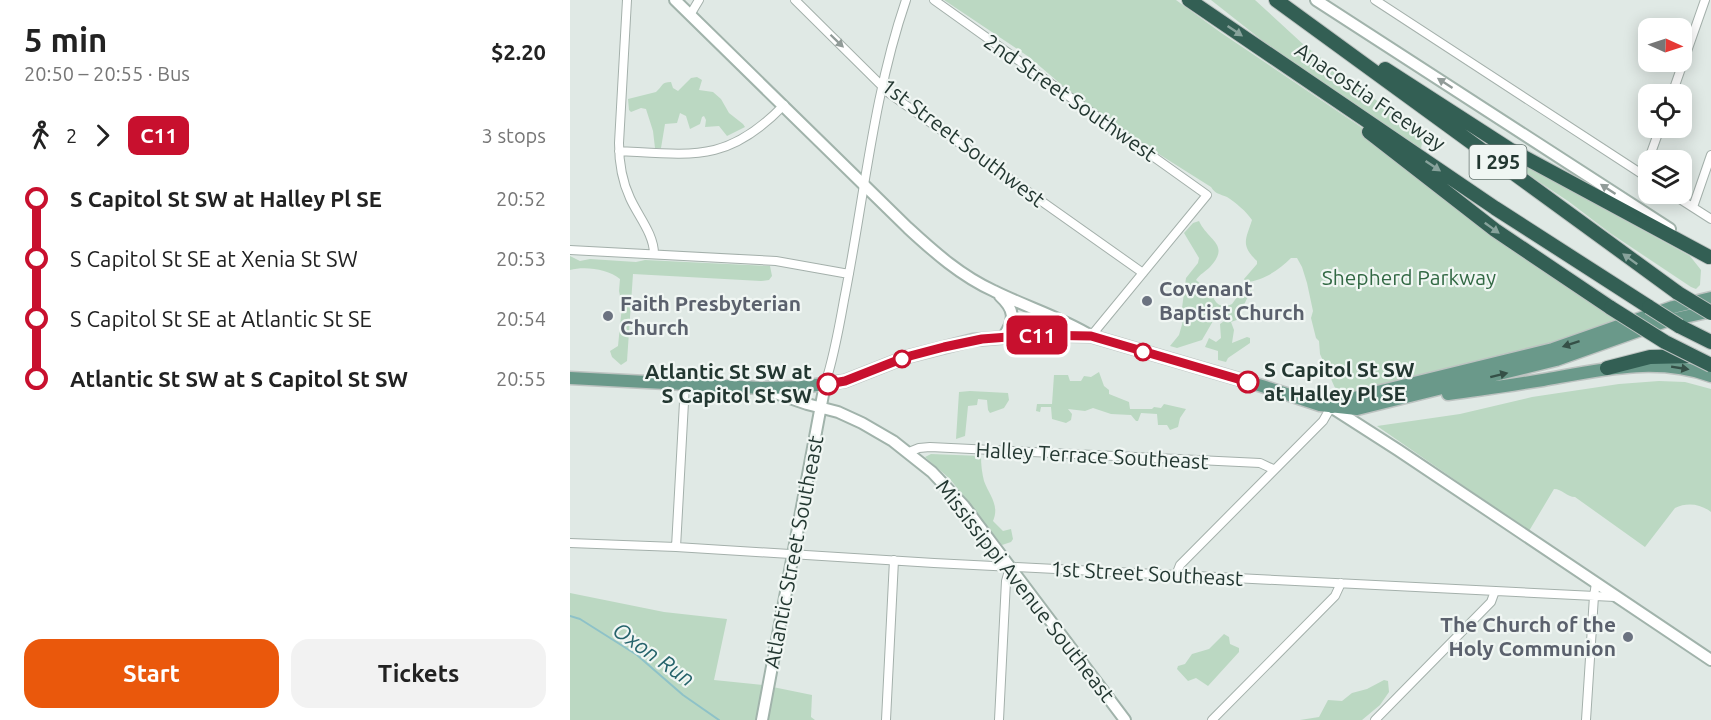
<!DOCTYPE html>
<html lang="en">
<head>
<meta charset="utf-8">
<style>
  body { margin:0; font-family:Ubuntu,sans-serif; background:#f2f2f2; color:#222; height:100vh; display:flex; flex-direction:column; font-size:22px; white-space:nowrap }
  * { box-sizing:border-box; margin:0 }
  p { font-size:20px; color:#767676 }
  .icon { flex:none; width:33px; height:33px; fill:none; stroke:currentColor; stroke-width:2; stroke-linecap:round; stroke-linejoin:round }
  .map { position:relative; flex:1; overflow:hidden }
  .side { display:flex; flex-direction:column; background:#fff; width:570px }
  .side>* { flex:none }
  .badge { padding:0 12px; border-radius:9px; font-size:21px; line-height:39px }
  .needle { width:39px; rotate:93deg }
  .buttons { position:absolute; left:1068px; top:18px; display:grid; gap:12px }
  .buttons a { display:grid; place-items:center; width:54px; height:54px; border-radius:12px; background:#fff; box-shadow:0 3px 15px #0003; font-size:30px }
  .map>.badge { position:absolute; translate:-50% -50%; box-shadow:0 0 0 3px #fff }
  .legs { display:flex; align-items:center; gap:9px; height:66px; padding:0 24px; font-size:20px }
  .legs p { margin-inline-start:auto }
  .headline { display:flex; align-items:center; justify-content:space-between; height:102px; padding:0 24px }
  h1 { font-size:33px; font-weight:700; line-height:45px }
  .button { display:flex; gap:12px; margin-top:auto; padding:12px 24px }
  .button a { flex:1; height:69px; border-radius:18px; background:#ea580c; color:#fff; font-size:24px; font-weight:700; line-height:69px; text-align:center }
  .button a+a { background:#f2f2f2; color:#222 }
  ul { padding:0 24px; list-style:none }
  li { display:flex; align-items:center; gap:21px; height:60px; font-size:22px }
  li i { display:grid; place-items:center; width:9px; height:100%; margin:0 8px; background:currentColor }
  li i::after { content:''; width:15px; height:15px; margin:-8px; border:4px solid; border-radius:50%; background:#fff }
  li p { margin-inline-start:auto }
  li:first-child i { background:linear-gradient(#0000 50%,currentColor 0) }
  li:last-child i { background:linear-gradient(currentColor 50%,#0000 0) }
  main { display:flex; flex:1; min-height:0 }
  .map>svg:first-child { display:block }
  .green { fill:#bbd8c2 }
  .lines { fill:none; stroke-linecap:round; stroke-linejoin:round }
  .stream { stroke:#8ec2c8; stroke-width:2 }
  .street-casing { stroke:#a4b0ab; stroke-width:10 }
  .secondary-casing { stroke:#a1b3ab; stroke-width:14 }
  .primary-casing { stroke:#bdc3c1; stroke-width:15 }
  .highway-casing { stroke:#bdc3c1; stroke-width:16 }
  .street { stroke:#fff; stroke-width:8 }
  .secondary { stroke:#fff; stroke-width:10 }
  .primary { stroke:#6a998a; stroke-width:12 }
  .highway { stroke:#335f54; stroke-width:14 }
  .highway-bridge-casing { stroke:#bdc3c1; stroke-width:16; stroke-linecap:butt }
  .highway-bridge { stroke:#335f54; stroke-width:14 }
  .oneway { fill:#88a39c }
  .oneway2 { fill:#919b98 }
  .oneway3 { fill:#355047 }
  .line-1-casing { stroke:#fff; stroke-width:14 }
  .line-1 { stroke:#c8102e; stroke-width:9 }
  .worship-dot { fill:#6b7280; stroke:#f0f6f3; stroke-width:2 }
  .stop-1-dot { fill:#fff; stroke:#c8102e; stroke-width:3 }
  .labels { text-anchor:middle; stroke-width:4.5; stroke-linejoin:round; paint-order:stroke }
  .shield { fill:#f0f6f3; stroke:#60706b; stroke-width:1.5 }
  .shield-label { font-size:20px; font-weight:bold; fill:#233731 }
  .street-label { font-size:21px; fill:#233731; stroke:#f0f6f3 }
  .park-label { font-size:21px; fill:#326944; stroke:#f0f6f3 }
  .worship-label { font-size:21px; font-weight:bold; fill:#5b616d; stroke:#f0f6f3; text-anchor:start }
  .stop-label { font-size:21px; font-weight:bold; fill:#233731; stroke:#f0f6f3; text-anchor:start }
  .water-label { font-size:22px; font-style:italic; fill:#25636b; stroke:#f0f6f3 }
</style>
</head>
<body>
<main>
<section class="side">
<div class="headline"><div><h1>5 min</h1><p>20:50 – 20:55 · Bus</p></div><b>$2.20</b></div>
<div class="legs"><svg class="icon" aria-label="walk" viewBox="0 0 24 24"><circle cx="13" cy="4" r="2"/><path d="M13 8l-2 6 4 7M11 14l-3 7M7 12l3-4h3l4 4"/></svg>2<svg class="icon" aria-label="forward" viewBox="0 0 24 24"><path d="M9 5l7 7-7 7"/></svg><b class="badge" style="background:#c8102e;color:#fff">C11</b><p>3 stops</p></div>
<ul>
<li><i style="color:#c8102e"></i><b>S Capitol St SW at Halley Pl SE</b><p>20:52</p></li>
<li><i style="color:#c8102e"></i><span>S Capitol St SE at Xenia St SW</span><p>20:53</p></li>
<li><i style="color:#c8102e"></i><span>S Capitol St SE at Atlantic St SE</span><p>20:54</p></li>
<li><i style="color:#c8102e"></i><b>Atlantic St SW at S Capitol St SW</b><p>20:55</p></li>
</ul>
<div class="button"><a>Start</a><a>Tickets</a></div>
</section>
<div class="map">
<svg width="1141" height="720" viewBox="0 0 1141 720">
  <rect width="100%" height="100%" fill="#e0e9e5"/>
  <path class="green" d="M374,0h232l44,32 187,126 18,16 202,137 -10,11 -30,8 -39,18 -69,12 -140,37 -19,-43 -1,-13 -3,-3 -5,-20 2,-7 -6,-28 -5,-16 -5,-9h-6c-12,12 -28,23 -45,24l-2,-3 13,-15v-3c-17,-16 -11,-22 -5,-41 -6,-9 -16,-17 -25,-23 -7,-3 -12,-3 -16,-10l-65,-41 -70,-49 -47,-40z
    M641,0h44l49,45 119,91 -2,13 -153,-104z
    M127,77l5,3 -3,10 14,2 8,7 8,14 14,11 2,3 -18,9 -8,-10 -14,1 1,-7 -2,-4 -2,1 -2,7 -10,5 -4,-13 -6,-3 -3,10 -12,1 -4,24h-6l-2,-17 -7,-22 -5,-1 -10,4 -2,-2 -1,-11 28,-7c7,-6 5,-10 15,-10l2,6 5,3 13,-13z
    M940,160h5l175,96 11,14 -1,15 -4,4 -5,-2 -81,-54 -42,-32 -47,-31z
    M629,221c9,20 32,23 11,46 -5,5 -10,7 -14,13l8,7 6,-1c2,12 7,25 22,18l8,-11 8,-5 3,2 -9,19v9l-11,4 3,8 -2,13 15,-6 3,1v5l-22,15 -2,4 -8,-2v-9l-13,-4 4,-9 7,4 5,-4 -1,-14 7,-5c-3,-5 -11,-6 -16,-5l2,7 -11,19 -25,8 -7,-2 9,-11 4,-14 1,-8 -2,-5 4,-30 12,-15 1,-5 -15,-25 9,-10z
    M0,256l10,5 10,-2 46,3 9,-2 125,6 2,10 -3,4 -8,1 -128,-7 -6,87 -6,4 -9,-8 -2,-6 8,-5 4,-40 -3,-15 1,-12c-12,-10 -35,-13 -50,-9z
    M529,372l5,14 5,4v4l20,8 1,7h22l2,-2 7,1 3,-4 22,5 -6,9 -2,9 -8,3 -3,-5h-9l-1,-11 -16,-1 -3,8h-2l-5,-6 -20,-1 -18,-6 -8,3 -17,-2 4,5 -1,6 -5,3 -14,-4 -1,-12h-10l-1,5 -4,-1 1,-7h15l2,-29h14l2,6h11l3,-5 7,1z
    M1089,381l26,1 26,7v123c-10,-8 -24,-10 -36,-4l-30,39 -70,-50c-8,0 -13,-8 -21,-8l-25,42 -152,-105 83,-12 72,-17 87,-13z
    M400,391l38,2 1,7 -5,8 -14,5 -2,-3 -1,-10 -9,-1 -1,6 -9,1 -3,30 -9,3 3,-47z
    M361,454l50,2c0,9 1,17 3,25 5,14 16,24 9,40l10,10 8,-2 2,10 -2,3 -9,3 -52,-66 -25,-22z
    M0,593l94,19 63,7 -13,61 49,5 49,10 -1,22 4,3h-245z
    M654,634l5,3 1,7 9,4v4l-31,34 -12,-8 -8,3 -11,-12 1,-3 7,-2 7,-10 17,-5z
    M814,680l4,1 1,11 -9,13 -18,15h-62l19,-3 9,-17 14,1 10,-8 15,-4z"/>
  <g class="lines">
    <path class="stream" d="M0,616l10,3 57,36 46,40 36,25"/>
    <defs>
      <path id="street" d="M57,0l-8,143c0,19 3,38 11,55 8,18 24,36 24,56
        M225,0l95,94 253,179
        M364,0l273,195 -116,141
        M805,0l273,178
        M120,15l9,-15
        M1102,94l33,-94
        M49,151c74,4 109,12 165,-46
        M1073,175l17,-47
        M1102,194l39,25
        M1123,207l18,-52
        M0,250l206,11 73,13
        M255,384c9,-27 14,-56 19,-84 20,-100 29,-204 62,-300
        M339,452l10,-4 11,-1 330,16 13,6
        M0,543l106,4 258,16 681,34
        M106,547l9,-163
        M606,575l4,-10 143,-144 8,-14
        M316,720l8,-160
        M429,720l7,-139 4,-14
        M642,720l123,-124 6,-13
        M805,720l116,-118 4,-11
        M1016,720l8,-124 2,-13"/>
      <path id="secondary" d="M105,0l233,228c26,24 53,48 86,63 32,16 66,26 97,45
        M746,0l354,229
        M430,296c15,14 15,23 4,40
        M194,389l43,15 31,8 24,11 31,18 39,31 32,34 161,214
        M761,407l67,43 313,210
        M192,720l63,-336"/>
      <path id="primary" d="M0,378l191,10 41,-1 43,-6 61,-24 67,-17 60,-5 58,1 171,50 58,19 37,4 199,-49 110,-39 45,-10
        M878,394c31,-4 63,-9 95,-14 56,-10 113,-24 168,-4
        M762,407l15,-7 18,-5 188,-46 120,-42 38,-9"/>
      <path id="highway" d="M619,0l306,208 154,99
        M706,0l402,293
        M815,69l124,80 200,108
        M799,132l126,98 116,78
        M1109,326l32,16
        M1037,368l43,-11 43,-1"/>
    </defs>
    <use href="#street" class="street-casing"/>
    <use href="#secondary" class="secondary-casing"/>
    <use href="#primary" class="primary-casing"/>
    <use href="#highway" class="highway-casing"/>
    <use href="#street" class="street"/>
    <use href="#secondary" class="secondary"/>
    <use href="#primary" class="primary"/>
    <use href="#highway" class="highway"/>
    <defs>
      <path id="highway-bridge" d="M1108,293l33,20
        M1079,307l30,19
        M1041,308l54,34 46,23"/>
    </defs>
    <use href="#highway-bridge" class="highway-bridge-casing"/>
    <use href="#highway-bridge" class="highway-bridge"/>
  </g>
  <defs><path id="oneway-solid" d="M-6-.8H1V-3.2L6.5 0L1 3.2V.8H-6Z" transform="scale(1.5)"/></defs>
  <g class="oneway">
    <use href="#oneway-solid" transform="translate(665 31) rotate(34)"/>
    <use href="#oneway-solid" transform="translate(863 166) rotate(34)"/>
    <use href="#oneway-solid" transform="translate(922 228) rotate(36)"/>
    <use href="#oneway-solid" transform="translate(1060 259) rotate(-144)"/>
  </g>
  <g class="oneway2">
    <use href="#oneway-solid" transform="translate(267 41) rotate(44)"/>
    <use href="#oneway-solid" transform="translate(875 83) rotate(-147)"/>
    <use href="#oneway-solid" transform="translate(1038 189) rotate(-147)"/>
  </g>
  <g class="oneway3">
    <use href="#oneway-solid" transform="translate(1001 344) rotate(162)"/>
    <use href="#oneway-solid" transform="translate(1110 368) rotate(9)"/>
    <use href="#oneway-solid" transform="translate(929 375) rotate(-14)"/>
  </g>
  <g class="lines">
    <defs>
      <path id="line-1" d="M258,384l17,-3 61,-24 38,-10 38,-8 51,-4 58,1 157,46"/>
    </defs>
    <use href="#line-1" class="line-1-casing"/>
    <use href="#line-1" class="line-1"/>
  </g>
  <g class="worship-dot">
    <circle cx="577" cy="301" r="6"/>
    <circle cx="38" cy="316" r="6"/>
    <circle cx="1058" cy="637" r="6"/>
  </g>
  <g class="stop-1-dot">
    <circle cx="573" cy="352" r="8"/>
    <circle cx="332" cy="359" r="8"/>
    <circle cx="678" cy="382" r="10"/>
    <circle cx="258" cy="384" r="10"/>
  </g>
  <g class="labels">
    <rect class="shield" x="899.5" y="145" width="57" height="34" rx="4.5"/>
    <g class="shield-label">
      <text x="928" y="169">I 295</text>
    </g>
    <g class="street-label">
      <text transform="translate(800 97) rotate(34)" y="7">Anacostia Freeway</text>
      <text transform="translate(500 98) rotate(35)" y="7">2nd Street Southwest</text>
      <text transform="translate(393 143) rotate(37)" y="7">1st Street Southwest</text>
      <text transform="translate(522 456) rotate(3)" y="7">Halley Terrace Southeast</text>
      <text transform="translate(224 552) rotate(-79)" y="7">Atlantic Street Southeast</text>
      <text transform="translate(577 574) rotate(3)" y="7">1st Street Southeast</text>
      <text transform="translate(455 591) rotate(52)" y="7">Mississippi Avenue Southeast</text>
    </g>
    <g class="park-label">
      <text x="839" y="285">Shepherd Parkway</text>
    </g>
    <g class="worship-label">
      <text x="589" y="296">Covenant<tspan x="589" dy="24">Baptist Church</tspan></text>
      <text x="50" y="311">Faith Presbyterian<tspan x="50" dy="24">Church</tspan></text>
      <text x="1046" y="632" text-anchor="end">The Church of the<tspan x="1046" dy="24">Holy Communion</tspan></text>
    </g>
    <g class="stop-label">
      <text x="694" y="377">S Capitol St SW<tspan x="694" dy="24">at Halley Pl SE</tspan></text>
      <text x="242" y="379" text-anchor="end">Atlantic St SW at<tspan x="242" dy="24">S Capitol St SW</tspan></text>
    </g>
    <g class="water-label">
      <text transform="translate(84 654) rotate(35)" y="8">Oxon Run</text>
    </g>
  </g>
</svg>
<div class="buttons">
<a><svg class="needle" viewBox="-14 -14 28 28"><path d="M0-13l5 13h-10z" fill="#e53935"/><path d="M0 13l5-13h-10z" fill="#767676"/></svg></a>
<a><svg class="icon" aria-label="locate" viewBox="0 0 24 24"><circle cx="12" cy="12" r="6"/><path d="M12 2v4M12 18v4M2 12h4M18 12h4"/></svg></a>
<a><svg class="icon" aria-label="layers" viewBox="0 0 24 24"><path d="M12 4l9 5-9 5-9-5zM3 14l9 5 9-5"/></svg></a>
</div>
<b class="badge" style="left:467px;top:335px;background:#c8102e;color:#fff">C11</b>
</div>
</main>
</body>
</html>
